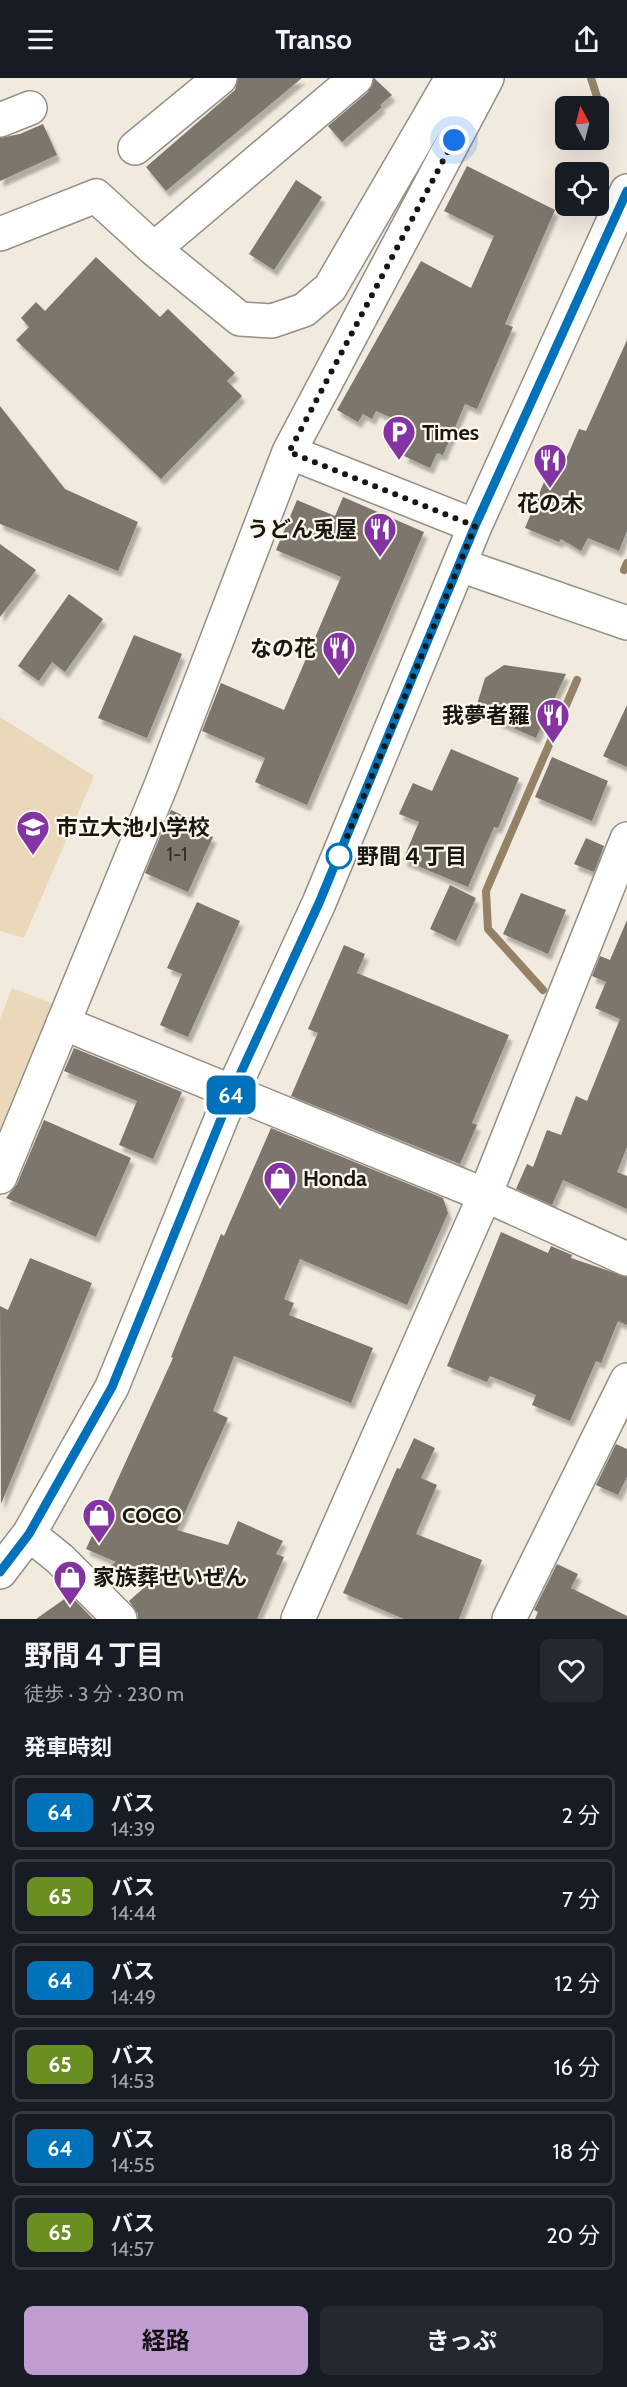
<!DOCTYPE html>
<html lang="ja">
<head>
<meta charset="utf-8">
<style>
  body { margin:0; font-family:Cabin,"Noto Sans JP",sans-serif; background:#242831; color:#f1f3f6; height:100vh; display:flex; flex-direction:column; font-size:22px; white-space:nowrap }
  * { box-sizing:border-box; margin:0 }
  p { font-size:20px; color:#9ea1a6 }
  .icon { flex:none; width:33px; height:33px; fill:none; stroke:currentColor; stroke-width:2; stroke-linecap:round; stroke-linejoin:round }
  .map { position:relative; height:1541px; overflow:hidden }
  .drawer { display:flex; flex-direction:column; background:#171b24; flex:1 }
  .drawer>* { flex:none }
  .badge { padding:0 12px; border-radius:9px; font-size:21px; line-height:39px }
  .needle { width:39px; rotate:353deg }
  .controls { position:absolute; left:555px; top:18px; display:grid; gap:12px }
  .controls a { display:grid; place-items:center; width:54px; height:54px; border-radius:9px; background:#171b24; box-shadow:0 6px 24px #0002; font-size:30px }
  .you { position:absolute; width:30px; height:30px; margin:-15px; border:4px solid #fff; border-radius:50%; background:#1a73e8; box-shadow:0 0 0 9px #1a73e833 }
  .map>.badge { position:absolute; translate:-50% -50%; box-shadow:0 0 0 3px #fff }
  h2 { padding:0 24px; font-size:22px; line-height:54px }
  .round { display:grid; place-items:center; flex:none; width:63px; height:63px; border-radius:9px; background:#242831 }
  .overview { display:flex; align-items:center; justify-content:space-between; height:102px; padding:0 24px }
  h1 { font-size:28px; font-weight:700; line-height:45px }
  .primary-button { display:flex; gap:12px; margin-top:auto; padding:12px 24px }
  .primary-button a { flex:1; height:69px; border-radius:9px; background:#c09dd0; color:#111; font-size:24px; font-weight:700; line-height:69px; text-align:center }
  .primary-button a+a { background:#242831; color:#f1f3f6 }
  ul { padding:0; list-style:none }
  li { display:flex; align-items:center; gap:18px; height:75px; margin:0 12px 9px; padding:0 12px; border:3px solid #363941; border-radius:9px }
  li div { flex:1 }
  li b { display:block; font-size:22px }
  li em { font-style:normal }
  li .badge { min-width:66px; font-weight:700; text-align:center }
  header { display:flex; justify-content:space-between; align-items:center; height:78px; padding:0 24px; background:#171b24; font-size:27px; font-weight:700 }
  .map>svg:first-child { display:block }
  .green { fill:#ebd8bb }
  .lines { fill:none; stroke-linecap:round; stroke-linejoin:round }
  .stream { stroke:#948267; stroke-width:8 }
  .building { fill:#7c766c; filter:url(#shadow) }
  .minor-casing { stroke:#958f84; stroke-width:36 }
  .minor { stroke:#fff; stroke-width:33 }
  .line-casing { stroke:#fff; stroke-width:14 }
  .line { stroke:#0072bc; stroke-width:9 }
  .walk { stroke:#191612; stroke-width:6; stroke-dasharray:0 10.8 }
  .stop-dot { fill:#fff; stroke:#0072bc; stroke-width:3 }
  .labels { text-anchor:middle; stroke-width:4.5; stroke-linejoin:round; paint-order:stroke }
  .number-label { font-size:20px; fill:#322e28 }
  .poi-label { font-size:22px; font-weight:bold; fill:#191612; stroke:#fef7ec; text-anchor:start }
  .stop-label { font-size:22px; font-weight:bold; fill:#191612; stroke:#fef7ec; text-anchor:start }
</style>
</head>
<body>
<header><svg class="icon" aria-label="menu" viewBox="0 0 24 24"><path d="M4 6h16M4 12h16M4 18h16"/></svg>Transo<svg class="icon" aria-label="share" viewBox="0 0 24 24"><path d="M12 15V3M7 8l5-5 5 5M5 13v7h14v-7"/></svg></header>
<div class="map">
<svg width="627" height="1541" viewBox="0 0 627 1541">
  <defs>
    <filter id="shadow"><feDropShadow dx="3.5" dy="6" stdDeviation="1.5" flood-color="#0004"/></filter>
  </defs>
  <rect width="100%" height="100%" fill="#f1eadf"/>
  <path class="green" d="M0,639l94,59 -70,162 -24,-7z
    M12,910l44,17 -56,141v-127z"/>
  <g class="lines">
    <path class="stream" d="M591,0l13,41
      M624,492l3,-7
      M543,912l-55,-61 -2,-38 91,-211"/>
  </g>
  <path class="building" d="M238,0h64l-136,113 -20,-24 89,-77z
    M374,0l18,17 -12,10 2,2 -40,35 -14,-16 40,-34z
    M43,46l14,31 -57,26v-43l20,-4z
    M467,88l88,44 -50,114 8,3 -36,82 -12,-5 -22,51 -6,-2 -7,15 -26,-12 13,-27 -41,-18 -4,8 -9,-5 -5,8 -21,-12 84,-149 50,27 23,-52 -50,-25z
    M296,102l26,17 -48,73 -25,-16z
    M96,179l64,60 8,-8 67,64 -8,8 15,15 -81,83 -145,-139 13,-13 -8,-9 15,-16 9,9z
    M627,262v191l-8,20 -31,-13 -7,13 -20,-12 -2,3 -34,-14 21,-51 5,2 10,-23 5,3 13,-30 7,2z
    M0,328l65,83 73,33 -20,49 -118,-47z
    M343,419l81,35 -117,273 -52,-23 10,-24 -63,-27 19,-48 63,27 57,-133 -65,-27 21,-50 38,16z
    M0,466l36,26 -36,47z
    M69,516l34,25 -38,53 -13,-10 -13,19 -21,-15z
    M134,557l48,19 -35,84 -49,-20z
    M504,587l62,9 -30,64 -61,-27 10,-33z
    M627,627v62l-24,-11z
    M451,671l68,29 -21,50 -4,-1 -26,60 -65,-27 16,-38 -20,-8 14,-31 19,8z
    M552,679l56,24 -16,40 -57,-24z
    M171,732l20,9 -3,7 25,11 -25,55 -43,-19z
    M586,760l18,8 -10,26 -20,-8z
    M450,807l26,13 -20,43 -26,-12z
    M521,815l45,17 -18,44 -45,-20z
    M197,824l43,19 -52,116 -28,-12 22,-51 -15,-6z
    M627,842v227l-10,25 10,4v33l-64,-29 -11,25 -36,-16 11,-25 6,3 14,-37 14,5 15,-39 11,5 33,-82 -25,-11 11,-26 -14,-6 8,-20 10,4z
    M344,867l21,9 -8,19 152,62 -37,88 5,2 -17,39 -169,-68 27,-63 -10,-4z
    M74,970l108,44 -29,67 -34,-14 18,-44 -73,-30z
    M44,1042l87,38 -35,79 -90,-39 11,-14z
    M271,1050l172,70 5,15 -41,92 -107,-46 -16,40 10,4 -5,12 84,33 -22,55 -117,-47 -21,55 15,7 -51,112 51,15 10,-24 45,20 -7,13 8,3 -27,62h-119v-5l-9,-13 18,-16 -38,-18 7,-5 -30,-13 87,-191 -2,-1 50,-123 3,2z
    M501,1154l47,21 3,-7 21,9 -1,3 56,19v48l-9,-4 -17,42 -5,-2 -26,60 -38,-16 4,-10 -46,-19 -3,6 -40,-16z
    M30,1180l62,25 -91,221 -1,-198 8,4z
    M414,1360l21,10 -14,30 16,7 -21,49 66,26 -23,59h-55l-61,-26 54,-125 3,1z
    M616,1366l11,5v28l-9,18 -22,-10z
    M557,1486l21,10 -7,14 56,28v3h-92l3,-7 -4,-2z
    M70,1517l23,24h-57z"/>
  <g class="lines">
    <defs>
      <path id="minor" d="M0,42l30,-12
        M135,70l85,-70
        M0,156l96,-38 58,53 86,70 32,2 32,-11 26,-22 122,-210
        M154,171l202,-171
        M289,374l198,-374
        M460,487l167,58
        M63,945l422,172 142,64
        M0,1099l162,-394 127,-331 186,74
        M29,1456l31,25 60,60
        M0,1494l29,-38 83,-147 120,-295 87,-189 156,-377 152,-335
        M298,1541l187,-424 142,-356
        M509,1541l118,-239"/>
    </defs>
    <use href="#minor" class="minor-casing"/>
    <use href="#minor" class="minor"/>
  </g>
  <g class="lines">
    <defs>
      <path id="line" d="M0,1494l29,-38 83,-147 120,-295 87,-189 156,-377 152,-335"/>
    </defs>
    <use href="#line" class="line-casing"/>
    <use href="#line" class="line"/>
    <path class="walk" d="M339,778l-2,5 138,-335 -186,-74 165,-312"/>
  </g>
  <defs>
    <symbol id="parking-pin" viewBox="-11 -11 22 30"><path d="M0 17L-7.5 6A9.5 9.5 0 1 1 7.5 6Z" fill="#8333a2" stroke="#fef7ec"/><path d="M-3.5-5.5H1a3.5 3.5 0 0 1 0 7H-1V5.5H-3.5ZM-1-3.4V-.6H.8a1.4 1.4 0 0 0 0-2.8Z" fill="#fff"/></symbol>
    <symbol id="restaurant-pin" viewBox="-11 -11 22 30"><path d="M0 17L-7.5 6A9.5 9.5 0 1 1 7.5 6Z" fill="#8333a2" stroke="#fef7ec"/><path d="M-5-6h1v4h1v-4h1v4h1v-4h1v5L-1.5 .5V6h-2V.5L-5-1ZM5-6V6H3V1.5H1.5Q1.5-4 5-6Z" fill="#fff"/></symbol>
    <symbol id="school-pin" viewBox="-11 -11 22 30"><path d="M0 17L-7.5 6A9.5 9.5 0 1 1 7.5 6Z" fill="#8333a2" stroke="#fef7ec"/><path d="M0-5L7-2L0 1L-7-2ZM-4 1L0 2.5L4 1V4Q0 6-4 4Z" fill="#fff"/></symbol>
    <symbol id="shop-pin" viewBox="-11 -11 22 30"><path d="M0 17L-7.5 6A9.5 9.5 0 1 1 7.5 6Z" fill="#8333a2" stroke="#fef7ec"/><path d="M-5-2.5h2.3a2.7 3.5 0 0 1 5.4 0H5L5.5 6h-11ZM-1.5-2.5h3a1.5 2.3 0 0 0-3 0Z" fill="#fff"/></symbol>
  </defs>
  <g fill-rule="evenodd">
    <use href="#parking-pin" x="380" y="335" width="38" height="52"/>
    <use href="#restaurant-pin" x="531" y="363" width="38" height="52"/>
    <use href="#restaurant-pin" x="361" y="432" width="38" height="52"/>
    <use href="#restaurant-pin" x="320" y="551" width="38" height="52"/>
    <use href="#restaurant-pin" x="534" y="618" width="38" height="52"/>
    <use href="#school-pin" x="14" y="730" width="38" height="52"/>
    <use href="#shop-pin" x="261" y="1081" width="38" height="52"/>
    <use href="#shop-pin" x="80" y="1418" width="38" height="52"/>
    <use href="#shop-pin" x="51" y="1480" width="38" height="52"/>
  </g>
  <circle class="stop-dot" cx="339" cy="778" r="12"/>
  <g class="labels">
    <g class="number-label">
      <text x="177" y="783">1-1</text>
    </g>
    <g class="poi-label">
      <text x="422" y="362">Times</text>
      <text x="550" y="433" text-anchor="middle">花の木</text>
      <text x="357" y="459" text-anchor="end">うどん兎屋</text>
      <text x="316" y="578" text-anchor="end">なの花</text>
      <text x="530" y="645" text-anchor="end">我夢者羅</text>
      <text x="56" y="757">市立大池小学校</text>
      <text x="303" y="1108">Honda</text>
      <text x="122" y="1445">COCO</text>
      <text x="93" y="1507">家族葬せいぜん</text>
    </g>
    <g class="stop-label">
      <text x="357" y="786">野間４丁目</text>
    </g>
  </g>
</svg>
<div class="controls">
<a><svg class="needle" viewBox="-14 -14 28 28"><path d="M0-13l5 13h-10z" fill="#e53935"/><path d="M0 13l5-13h-10z" fill="#9ea1a6"/></svg></a>
<a><svg class="icon" aria-label="locate" viewBox="0 0 24 24"><circle cx="12" cy="12" r="6"/><path d="M12 2v4M12 18v4M2 12h4M18 12h4"/></svg></a>
</div>
<div class="you" style="left:454px;top:62px"></div>
<b class="badge" style="left:231px;top:1017px;background:#0072bc;color:#fff">64</b>
</div>
<section class="drawer">
<div class="overview"><div><h1>野間４丁目</h1><p>徒歩 · 3 分 · 230 m</p></div><a class="round"><svg class="icon" aria-label="heart" viewBox="0 0 24 24"><path d="M12 20l-8-8c-3-5 5-10 8-4 3-6 11-1 8 4z"/></svg></a></div>
<h2>発車時刻</h2>
<ul>
<li><span class="badge" style="background:#0072bc;color:#fff">64</span><div><b>バス</b><p>14:39</p></div><em>2 分</em></li>
<li><span class="badge" style="background:#6b8e23;color:#fff">65</span><div><b>バス</b><p>14:44</p></div><em>7 分</em></li>
<li><span class="badge" style="background:#0072bc;color:#fff">64</span><div><b>バス</b><p>14:49</p></div><em>12 分</em></li>
<li><span class="badge" style="background:#6b8e23;color:#fff">65</span><div><b>バス</b><p>14:53</p></div><em>16 分</em></li>
<li><span class="badge" style="background:#0072bc;color:#fff">64</span><div><b>バス</b><p>14:55</p></div><em>18 分</em></li>
<li><span class="badge" style="background:#6b8e23;color:#fff">65</span><div><b>バス</b><p>14:57</p></div><em>20 分</em></li>
</ul>
<div class="primary-button"><a>経路</a><a>きっぷ</a></div>
</section>
</body>
</html>
